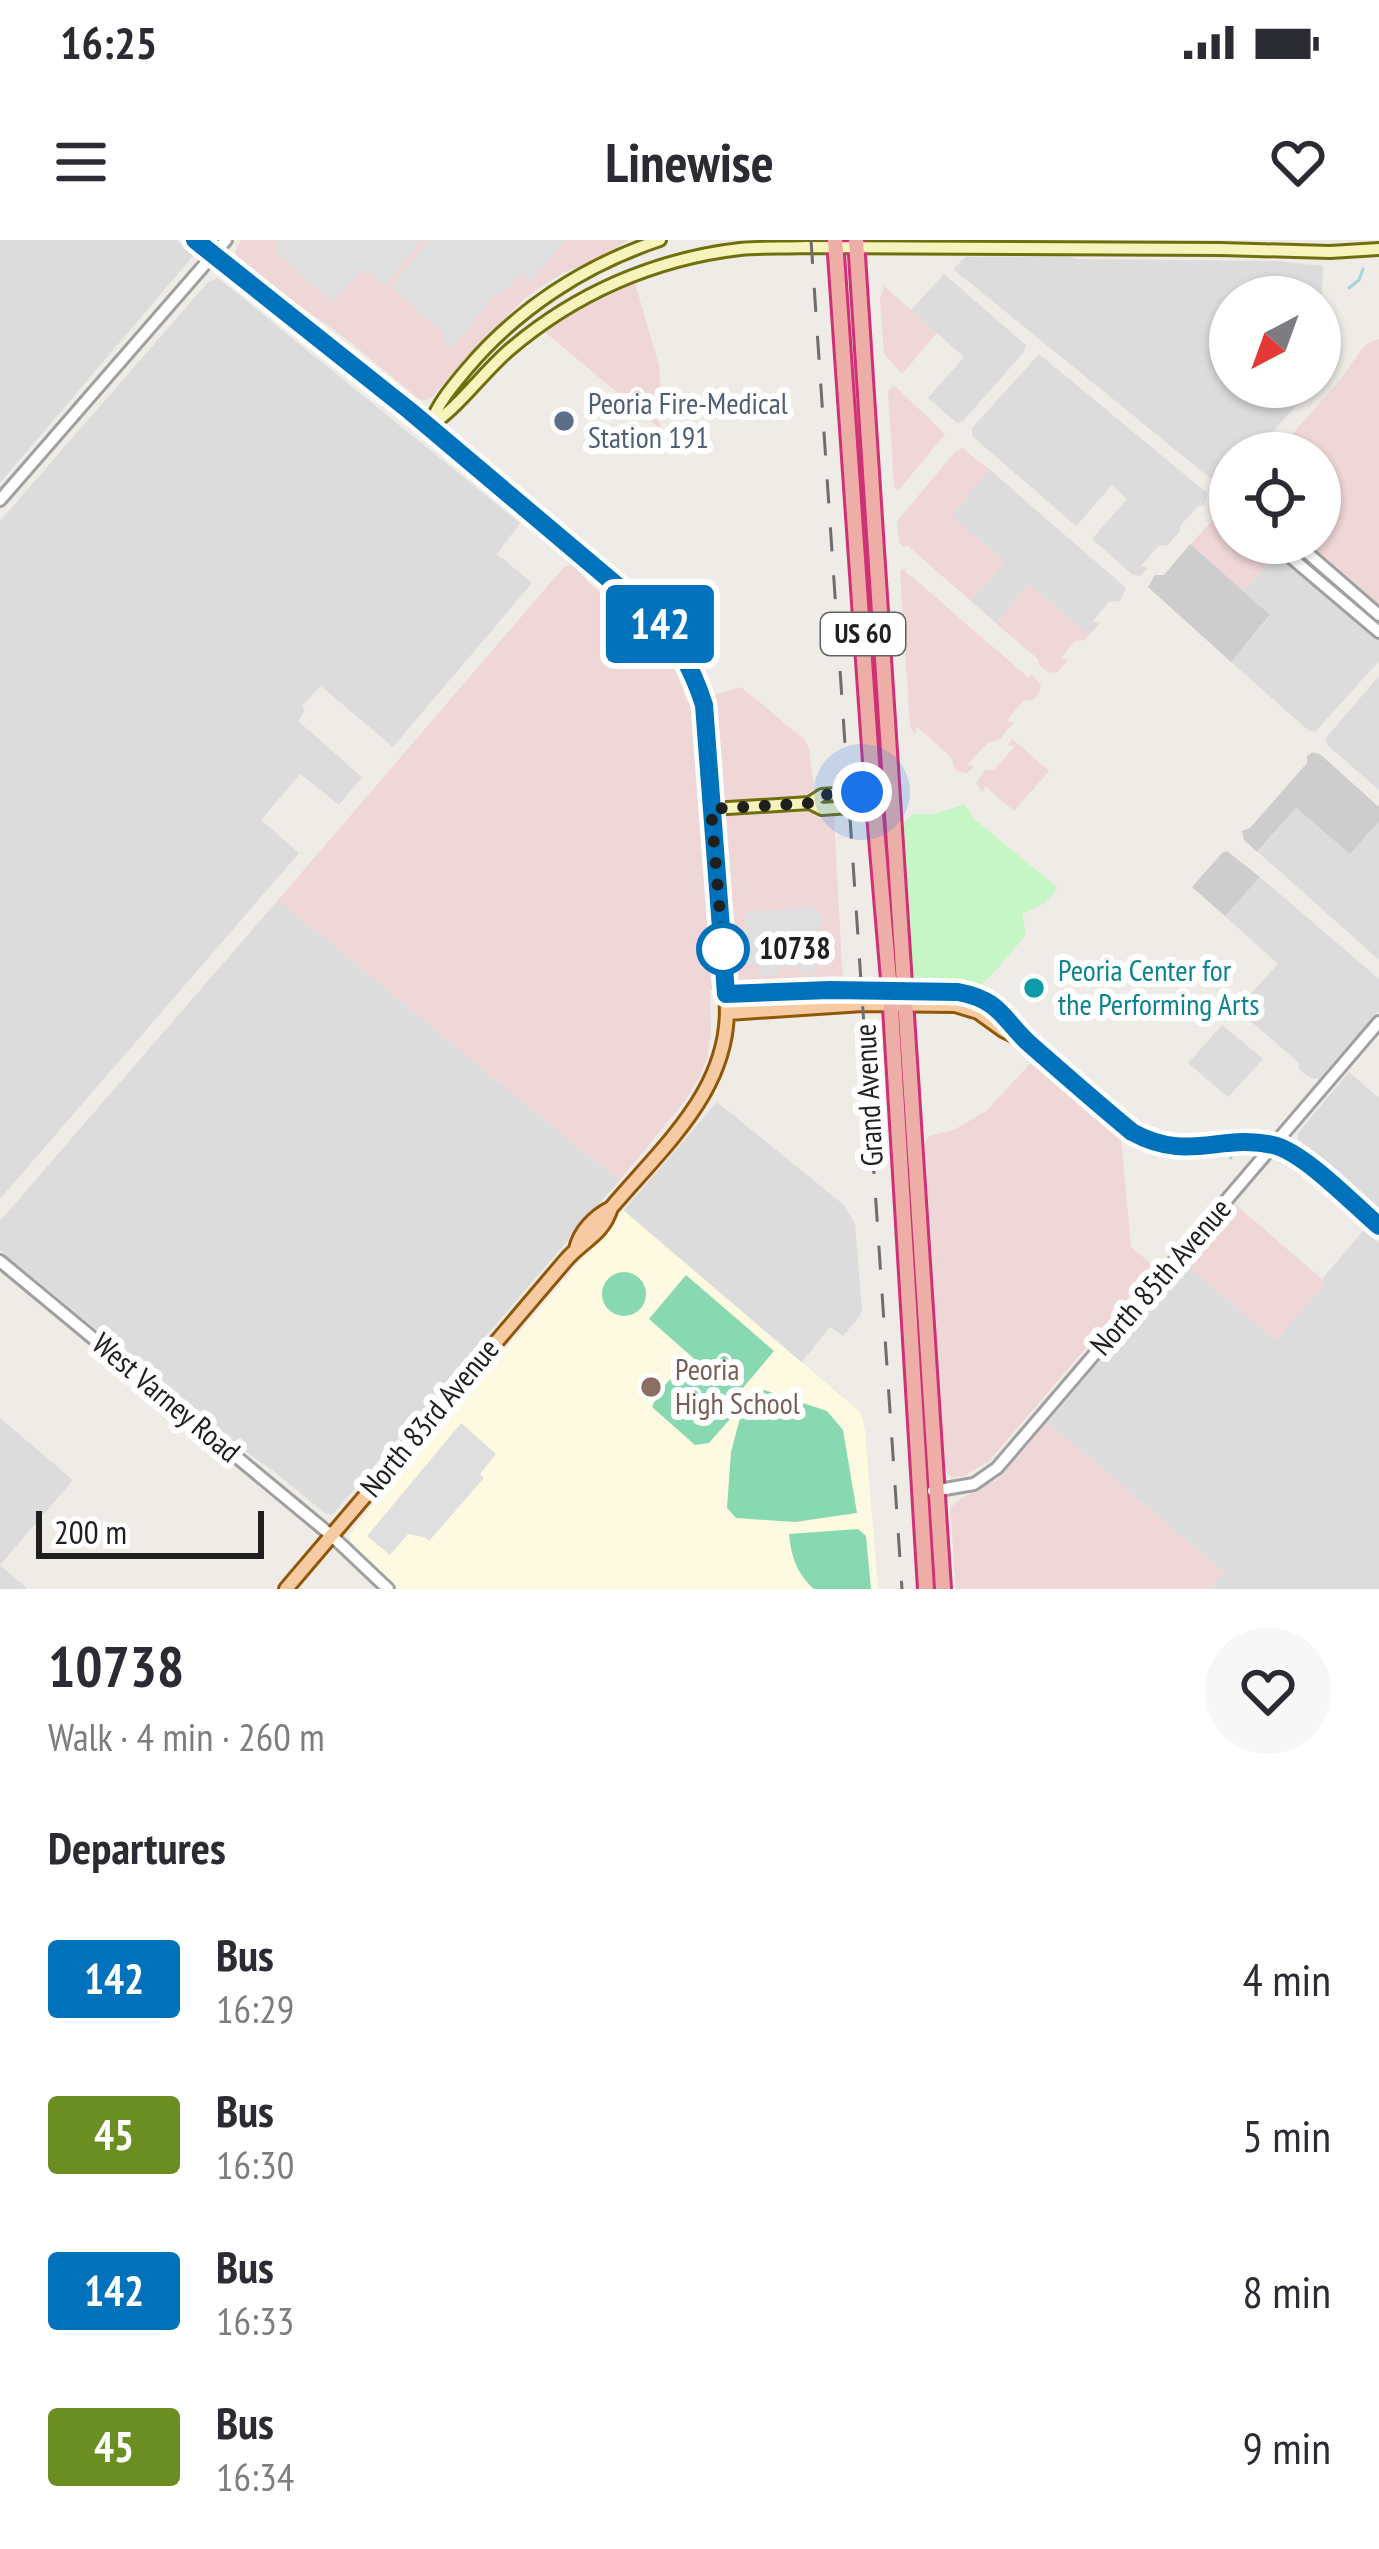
<!DOCTYPE html>
<html lang="en">
<head>
<meta charset="utf-8">
<style>
  body { margin:0; font-family:"PT Sans Narrow",sans-serif; background:#f7f7f7; color:#2b2b33; height:100vh; display:flex; flex-direction:column; font-size:45px; white-space:nowrap }
  * { box-sizing:border-box; margin:0 }
  p { font-size:39px; color:#7c7c81 }
  .icon { flex:none; width:66px; height:66px; fill:none; stroke:currentColor; stroke-width:2; stroke-linecap:round; stroke-linejoin:round }
  .map { position:relative; height:1349px; overflow:hidden }
  .details { display:flex; flex-direction:column; background:#fff; flex:1 }
  .details>* { flex:none }
  .badge { padding:0 24px; border-radius:9px; font-size:42px; line-height:78px }
  .needle { width:78px; rotate:221deg }
  .tools { position:absolute; left:1209px; top:36px; display:grid; gap:24px }
  .tools a { display:grid; place-items:center; width:132px; height:132px; border-radius:50%; background:#fff; box-shadow:0 3px 9px #0004; font-size:60px }
  .scale { position:absolute; left:36px; bottom:30px; width:228px; box-sizing:border-box; padding-left:12px; border:6px solid #1f1f1f; border-top:0; font-size:33px; line-height:42px; white-space:nowrap; color:#1f1f1f; -webkit-text-stroke:9px #fff; paint-order:stroke }
  .you { position:absolute; width:60px; height:60px; margin:-30px; border:9px solid #fff; border-radius:50%; background:#1a73e8; box-shadow:0 0 0 18px #1a73e833 }
  .map>.badge { position:absolute; translate:-50% -50%; box-shadow:0 0 0 6px #fff }
  h2 { padding:0 48px; font-size:45px; line-height:108px }
  .round { display:grid; place-items:center; flex:none; width:126px; height:126px; border-radius:63px; background:#f7f7f7 }
  .head { display:flex; align-items:center; justify-content:space-between; height:204px; padding:0 48px }
  h1 { font-size:57px; font-weight:700; line-height:90px }
  ul { padding:0; list-style:none }
  li { display:flex; align-items:center; gap:36px; height:156px; padding:0 48px }
  li div { flex:1 }
  li b { display:block; font-size:45px }
  li em { font-style:normal }
  li .badge { min-width:132px; font-weight:700; text-align:center }
  .status { display:flex; justify-content:space-between; align-items:center; height:84px; padding:0 60px; background:#fff; direction:ltr }
  .status svg { height:33px; fill:currentColor }
  header { display:flex; justify-content:space-between; align-items:center; height:156px; padding:0 48px; background:#fff; font-size:54px; font-weight:700 }
  .map>svg:first-child { display:block }
  .residential { fill:#dddcdc }
  .commercial { fill:#efd6d7 }
  .education { fill:#fdfae1 }
  .religious { fill:#cdcdcd }
  .park { fill:#c6f6c6 }
  .pitch { fill:#88d9b2 }
  .parking { fill:#dfdfdf }
  .lines { fill:none; stroke-linecap:round; stroke-linejoin:round }
  .stream { stroke:#a9d3da; stroke-width:3 }
  .tertiary-casing { stroke:#a0a0a0; stroke-width:16 }
  .secondary-casing { stroke:#6f700c; stroke-width:16 }
  .primary-casing { stroke:#905709; stroke-width:18 }
  .trunk-casing { stroke:#d03076; stroke-width:20 }
  .tertiary { stroke:#fff; stroke-width:10 }
  .secondary { stroke:#f6f3bd; stroke-width:10 }
  .primary { stroke:#f6cba3; stroke-width:12 }
  .trunk { stroke:#ecaea6; stroke-width:14 }
  .rail { stroke:#6d6d6d; stroke-width:3; stroke-dasharray:24 24; stroke-linecap:butt }
  .line-casing { stroke:#fff; stroke-width:27 }
  .line { stroke:#0072bc; stroke-width:18 }
  .walk { stroke:#1f1f1f; stroke-width:12; stroke-dasharray:0 21.6 }
  .service-dot { fill:#5c6f8a; stroke:#fff; stroke-width:4.5 }
  .stop-dot { fill:#fff; stroke:#0072bc; stroke-width:6 }
  .culture-dot { fill:#0f9aa8; stroke:#fff; stroke-width:4.5 }
  .education-dot { fill:#8d6e63; stroke:#fff; stroke-width:4.5 }
  .labels { text-anchor:middle; stroke-width:12; stroke-linejoin:round; paint-order:stroke }
  .shield { fill:#fff; stroke:#626262; stroke-width:3 }
  .shield-label { font-size:27px; font-weight:bold; fill:#1f1f1f }
  .service-label { font-size:30px; fill:#4e5e75; stroke:#fff; text-anchor:start }
  .stop-label { font-size:30px; font-weight:bold; fill:#1f1f1f; stroke:#fff; text-anchor:start }
  .culture-label { font-size:30px; fill:#0d838f; stroke:#fff; text-anchor:start }
  .street-label { font-size:30px; fill:#1f1f1f; stroke:#fff }
  .education-label { font-size:30px; fill:#785e54; stroke:#fff; text-anchor:start }
</style>
</head>
<body>
<div class="status"><b>16:25</b><svg viewBox="0 0 49 12"><path d="M0 12V9h3v3zM5 12V6h3v6zM10 12V3h3v9zM15 12V0h3v12zM26 1h20v11H26zM47 4h2v5h-2z"/></svg></div>
<header><svg class="icon" aria-label="menu" viewBox="0 0 24 24"><path d="M4 6h16M4 12h16M4 18h16"/></svg>Linewise<svg class="icon" aria-label="heart" viewBox="0 0 24 24"><path d="M12 20l-8-8c-3-5 5-10 8-4 3-6 11-1 8 4z"/></svg></header>
<div class="map">
<svg width="1379" height="1349" viewBox="0 0 1379 1349">
  <rect width="100%" height="100%" fill="#efebe6"/>
  <path class="residential" d="M0,0h177l16,16 -193,227z
    M1068,16l9,3 200,2 46,5 -2,65 21,17 -22,31v-82h-90v90h83l-59,66h-24v26l-8,4 -7,-1 -262,-213 13,-12z
    M944,34l82,71 -2,7 -61,69 -6,2 -29,-25 36,-41 -53,-47z
    M218,38l302,245 -23,31 35,29 -139,164 -72,-61 -19,20 3,4 -7,11 64,56 -23,28 -39,-31 -39,46 38,33 -299,346v-678l208,-239z
    M1039,114l168,139 -2,10 -3,3 -3,-1 -19,21v5l-12,14 -10,1 -17,20 7,2 -8,8 -7,-1 -41,-36 35,-40 -15,-14 -36,41 -104,-90v-8z
    M990,230l136,118 -6,13 -11,1 -17,20 8,1 -11,12 -59,-50 -34,38 -25,-22 33,-39 -54,-47z
    M1278,312l101,86v23l-63,70h-7l-78,-69 39,-46 -27,-25z
    M1379,436v114l-51,-44 -3,-7z
    M1296,568l54,46 29,-33v139l-121,-108z
    M1260,637l119,102v32l-60,68 -9,-1 -11,-9v-6l-59,-51h-6l44,-48 -53,-48z
    M278,660l341,281 -287,334 -7,-2 -54,-44 -28,-19 -243,-200v-29z
    M1222,785l41,34 -35,38 -40,-34z
    M1349,832l30,26v112l-81,-71v-6z
    M717,862l127,103 11,19 7,85 -2,7 -17,20 -13,-9 -29,36 -178,-152z
    M1364,990l15,13v346h-168l13,-17 -177,-150 137,-159 92,77 49,-58 -3,-3z
    M0,1178l73,62 -73,85 28,24h-28z"/>
  <path class="commercial" d="M241,0h388l-34,20 -32,13 -37,24 -60,61 -33,38 -7,4 -7,-1 -70,-58 -111,-80 -3,-9z
    M635,43l24,83 3,40 -4,3 -1,9 6,13 -118,-99 35,-23z
    M884,46l53,47 -35,41 -18,-20 -4,-55z
    M1379,99v267l-71,-63h12v-90h-44l64,-73 21,-30 7,-7z
    M894,145l51,49 -47,57 -4,-5 -6,-95z
    M962,208l28,22 -39,45 53,47 -33,39 -64,-56 -3,2 -5,-4 -2,-22 59,-70z
    M1225,270l5,1v32h38l10,9 -35,39 -53,-46 27,-30z
    M572,324l18,20 39,30 27,27 18,25 14,37 53,-16 64,53 4,8 9,70 16,-1 9,168 -43,-3 -90,8 1,43 -4,25 -8,20 -14,23 -66,80 -341,-281 286,-333z
    M905,327v4l124,107 2,-4 10,11 -2,8 -6,7 -10,1 -17,20 8,1 -16,19 -10,1 -21,23 8,1 -8,7 -11,-2 -5,-14 -34,-30 -2,7 -5,-7 -10,-156z
    M1029,344l60,51 -4,5 -10,1 -14,17 8,1 -13,14 -9,-1 -8,-7 -1,-6 -42,-36z
    M1012,499l37,32 -35,40 -29,-25 -2,7 -7,-10 9,-13h9l21,-24 -7,-1z
    M1030,824l5,1 86,73 10,109 24,20 -166,194 -25,15 -12,2 -8,-9 -1,-9 -18,-319 4,-5 25,-6 32,-19z
    M1234,963l92,80 -50,57 -92,-77z
    M1047,1182l178,151 -14,16h-255l-6,-81 9,-8 39,-21z"/>
  <path class="education" d="M623,970l237,202 5,18 13,159h-481l-45,-46 -3,-7 7,-11z"/>
  <path class="religious" d="M1190,304l80,71 -39,47 -83,-75 7,-12h9z
    M1313,512l8,3 58,52v14l-29,33 -54,-46 -39,44 -13,-12 -2,-9 8,-3 57,-65v-7z
    M1227,611l33,26 -35,39 -33,-29 30,-34z"/>
  <path class="park" d="M965,564l8,14 85,70 -13,15 -23,11 4,21 -35,41 -15,12 -62,-3 -4,-8 -11,-149 14,-14h22z"/>
  <path class="pitch" d="M602 1054a22 22 0 1 1 44 0a22 22 0 1 1-44 0Z
    M686,1035l88,76 -37,44 8,6 10,-14 72,24 16,19 14,83 -62,9 -59,-4 -9,-10 4,-56 13,-49 -35,40 -14,2 -43,-38c13,-28 25,-39 56,-36l-59,-52z
    M858,1289l8,7 5,53h-57c-17,-15 -23,-33 -25,-55z"/>
  <path class="parking" d="M276,0h146l-38,46 -21,-17 -30,33 -55,-47 -3,-9z
    M429,0h137l-36,42 -10,-8 -13,15 -15,8 -39,51 -8,-4 -2,-12 -52,-45z
    M815,668v3h7v14l-5,1v5h6l2,32 -9,1 -1,9 -16,1 -1,-7 -21,1v7l-17,1 -1,-10 -11,-2 -3,-52z
    M461,1183l35,31 -16,20 4,4 -55,63 -5,-4 -16,-3 -18,21 -23,-19z"/>
  <g class="lines">
    <path class="stream" d="M1349,48l10,-8 4,-11
      M1247,893v-1
      M1231,916v2"/>
    <defs>
      <path id="tertiary" d="M1224,254l6,7
        M0,260l226,-260
        M1274,303l105,89
        M1296,303l83,72
        M0,1021l332,275 56,53
        M933,1251l41,-7 23,-16 382,-446"/>
      <path id="secondary" d="M195,0l214,171 245,206c23,26 39,55 50,88l22,289
        M430,184c9,-22 21,-36 36,-54 51,-61 119,-105 194,-130
        M429,187c31,-21 51,-51 79,-76 66,-57 146,-92 232,-102 22,-2 44,-1 65,-2l415,2 110,3 49,-3
        M810,563l12,-8 54,-4
        M711,569l99,-6 12,6 70,-5"/>
      <path id="primary" d="M728,773l135,-9 92,1 23,7 25,18 21,10
        M576,1009c4,-18 19,-33 35,-41
        M286,1349l280,-329c17,-20 36,-24 45,-52 53,-63 125,-123 115,-214l103,-4 129,2c39,6 44,23 67,49 27,29 71,61 102,87 56,38 93,3 147,17 31,8 80,59 105,81"/>
      <path id="trunk" d="M835,0l38,551 17,200 36,598
        M856,0l87,1349"/>
    </defs>
    <use href="#tertiary" class="tertiary-casing"/>
    <use href="#secondary" class="secondary-casing"/>
    <use href="#primary" class="primary-casing"/>
    <use href="#trunk" class="trunk-casing"/>
    <use href="#tertiary" class="tertiary"/>
    <use href="#secondary" class="secondary"/>
    <use href="#primary" class="primary"/>
    <use href="#trunk" class="trunk"/>
    <path class="rail" d="M811,0l91,1349"/>
  </g>
  <g class="lines">
    <defs>
      <path id="line" d="M195,0l215,171 237,200c28,25 46,59 57,94l22,289 104,-4 128,2c44,8 45,29 74,54 33,29 66,58 100,86 56,31 88,1 141,13 31,7 80,59 106,81"/>
    </defs>
    <use href="#line" class="line-casing"/>
    <use href="#line" class="line"/>
    <path class="walk" d="M723,709l-12,-140 99,-6 12,-8 40,-3"/>
  </g>
  <circle class="service-dot" cx="564" cy="181" r="12"/>
  <circle class="stop-dot" cx="723" cy="709" r="24"/>
  <circle class="culture-dot" cx="1034" cy="748" r="12"/>
  <circle class="education-dot" cx="651" cy="1147" r="12"/>
  <g class="labels">
    <rect class="shield" x="821" y="373" width="84" height="42" rx="9"/>
    <g class="shield-label">
      <text x="863" y="403">US 60</text>
    </g>
    <g class="service-label">
      <text x="588" y="174">Peoria Fire-Medical<tspan x="588" dy="34">Station 191</tspan></text>
    </g>
    <g class="stop-label">
      <text x="759" y="719">10738</text>
    </g>
    <g class="culture-label">
      <text x="1058" y="741">Peoria Center for<tspan x="1058" dy="34">the Performing Arts</tspan></text>
    </g>
    <g class="street-label">
      <text transform="translate(869 855) rotate(-93)" y="10">Grand Avenue</text>
      <text transform="translate(1161 1037) rotate(-49)" y="10">North 85th Avenue</text>
      <text transform="translate(166 1158) rotate(40)" y="10">West Varney Road</text>
      <text transform="translate(430 1178) rotate(-50)" y="10">North 83rd Avenue</text>
    </g>
    <g class="education-label">
      <text x="675" y="1140">Peoria<tspan x="675" dy="34">High School</tspan></text>
    </g>
  </g>
</svg>
<div class="tools">
<a><svg class="needle" viewBox="-14 -14 28 28"><path d="M0-13l5 13h-10z" fill="#e53935"/><path d="M0 13l5-13h-10z" fill="#7c7c81"/></svg></a>
<a><svg class="icon" aria-label="locate" viewBox="0 0 24 24"><circle cx="12" cy="12" r="6"/><path d="M12 2v4M12 18v4M2 12h4M18 12h4"/></svg></a>
</div>
<div class="scale">200 m</div>
<div class="you" style="left:862px;top:552px"></div>
<b class="badge" style="left:660px;top:384px;background:#0072bc;color:#fff">142</b>
</div>
<section class="details">
<div class="head"><div><h1>10738</h1><p>Walk · 4 min · 260 m</p></div><a class="round"><svg class="icon" aria-label="heart" viewBox="0 0 24 24"><path d="M12 20l-8-8c-3-5 5-10 8-4 3-6 11-1 8 4z"/></svg></a></div>
<h2>Departures</h2>
<ul>
<li><span class="badge" style="background:#0072bc;color:#fff">142</span><div><b>Bus</b><p>16:29</p></div><em>4 min</em></li>
<li><span class="badge" style="background:#6b8e23;color:#fff">45</span><div><b>Bus</b><p>16:30</p></div><em>5 min</em></li>
<li><span class="badge" style="background:#0072bc;color:#fff">142</span><div><b>Bus</b><p>16:33</p></div><em>8 min</em></li>
<li><span class="badge" style="background:#6b8e23;color:#fff">45</span><div><b>Bus</b><p>16:34</p></div><em>9 min</em></li>
</ul>
</section>
</body>
</html>
